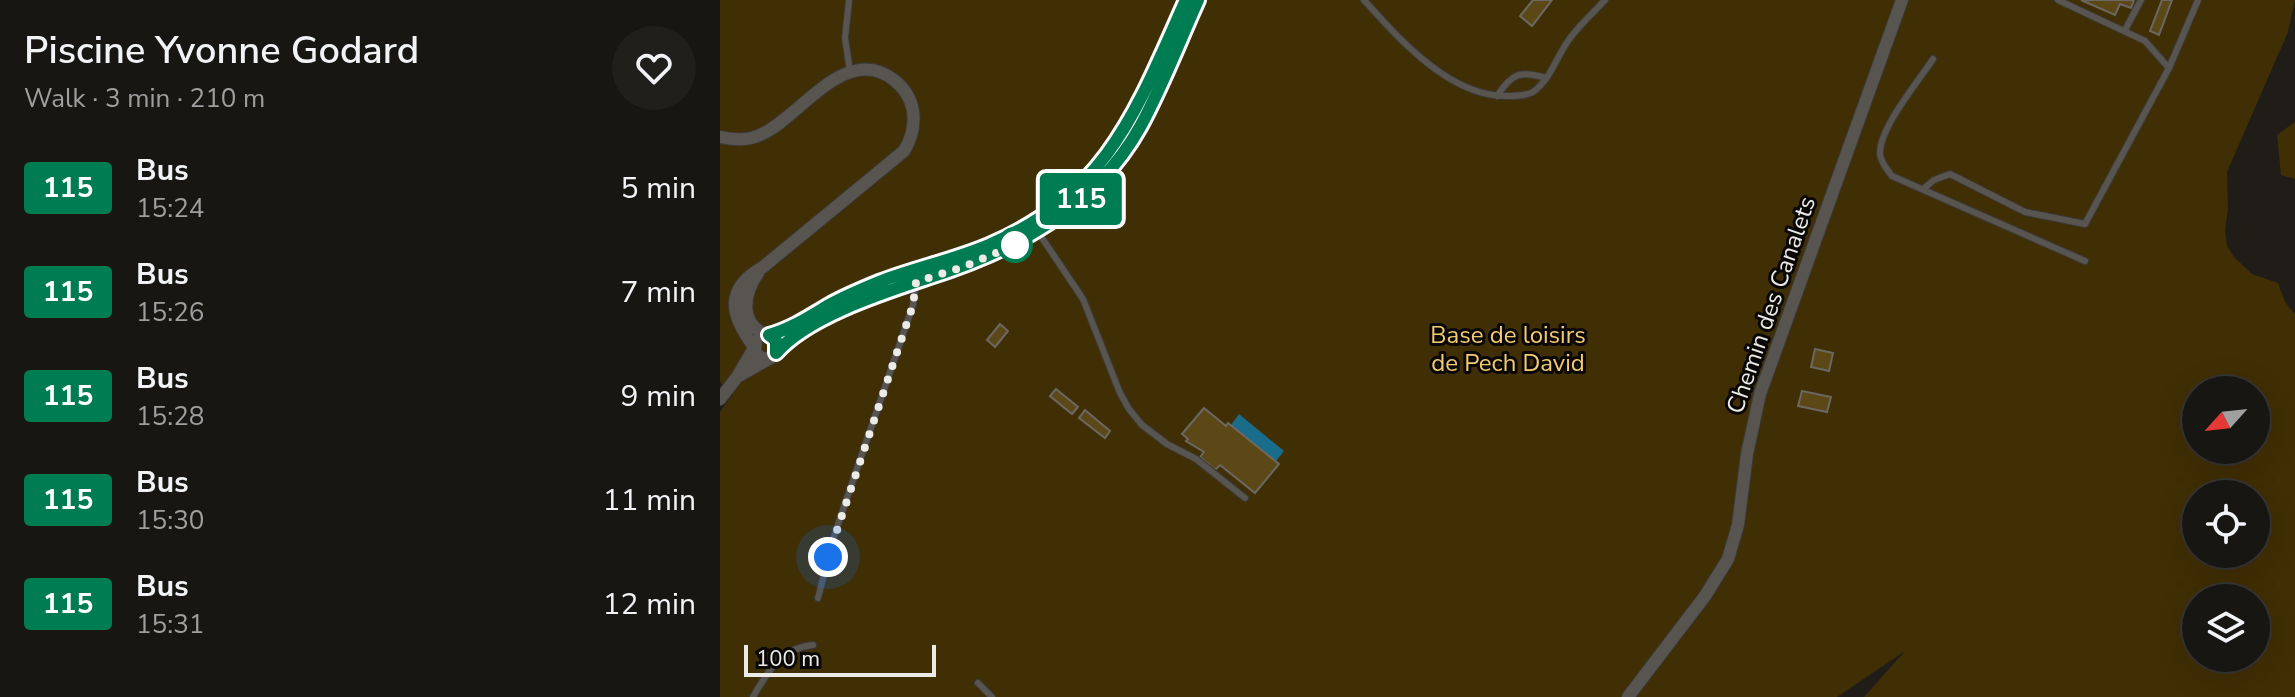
<!DOCTYPE html>
<html lang="en">
<head>
<meta charset="utf-8">
<style>
  body { margin:0; font-family:"Nunito Sans",sans-serif; background:#211f1c; color:#f1f3f6; height:100vh; display:flex; flex-direction:column; font-size:30px; white-space:nowrap }
  * { box-sizing:border-box; margin:0 }
  p { font-size:26px; color:#9f9fa0 }
  .icon { flex:none; width:44px; height:44px; fill:none; stroke:currentColor; stroke-width:2; stroke-linecap:round; stroke-linejoin:round }
  .map { position:relative; flex:1; overflow:hidden }
  .side { display:flex; flex-direction:column; background:#181613; width:720px }
  .side>* { flex:none }
  .badge { padding:0 16px; border-radius:6px; font-size:28px; line-height:52px }
  .needle { width:52px; rotate:243deg }
  .controls { position:absolute; left:1462px; top:376px; display:grid; gap:16px }
  .controls a { display:grid; place-items:center; width:88px; height:88px; border-radius:50%; background:#181613; box-shadow:0 8px 32px #0002,0 0 0 2px #363533; font-size:40px }
  .scale { position:absolute; left:24px; bottom:20px; width:192px; box-sizing:border-box; padding-left:8px; border:4px solid #edebe8; border-top:0; font-size:22px; line-height:28px; white-space:nowrap; color:#edebe8; -webkit-text-stroke:6px #090806; paint-order:stroke }
  .you { position:absolute; width:40px; height:40px; margin:-20px; border:6px solid #fff; border-radius:50%; background:#1a73e8; box-shadow:0 0 0 12px #1a73e833 }
  .map>.badge { position:absolute; translate:-50% -50%; box-shadow:0 0 0 4px #fff }
  .round { display:grid; place-items:center; flex:none; width:84px; height:84px; border-radius:42px; background:#211f1c }
  .head { display:flex; align-items:center; justify-content:space-between; height:136px; padding:0 24px }
  h1 { font-size:38px; font-weight:600; line-height:60px }
  ul { padding:0; list-style:none }
  li { display:flex; align-items:center; gap:24px; height:104px; padding:0 24px }
  li div { flex:1 }
  li b { display:block; font-size:30px }
  li em { font-style:normal }
  li .badge { min-width:88px; font-weight:700; text-align:center }
  main { display:flex; flex:1; min-height:0 }
  .map>svg:first-child { display:block }
  .green { fill:#402e04; fill-rule:evenodd }
  .water { fill:#196d8a }
  .building { fill:#5c4717; stroke:#6b6863; stroke-width:2 }
  .lines { fill:none; stroke-linecap:round; stroke-linejoin:round }
  .service-casing { stroke:#3b3a37; stroke-width:8 }
  .minor-casing { stroke:#3b3a37; stroke-width:14 }
  .service { stroke:#585550; stroke-width:6 }
  .minor { stroke:#585550; stroke-width:12 }
  .line-casing { stroke:#fff; stroke-width:18 }
  .line { stroke:#007c52; stroke-width:12 }
  .walk { stroke:#edebe8; stroke-width:8; stroke-dasharray:0 14.4 }
  .stop-dot { fill:#fff; stroke:#007c52; stroke-width:4 }
  .labels { text-anchor:middle; stroke-width:6; stroke-linejoin:round; paint-order:stroke }
  .street-label { font-size:24px; fill:#edebe8; stroke:#090806 }
  .park-label { font-size:24px; fill:#f3ca71; stroke:#090806 }
</style>
</head>
<body>
<main>
<section class="side">
<div class="head"><div><h1>Piscine Yvonne Godard</h1><p>Walk · 3 min · 210 m</p></div><a class="round"><svg class="icon" aria-label="heart" viewBox="0 0 24 24"><path d="M12 20l-8-8c-3-5 5-10 8-4 3-6 11-1 8 4z"/></svg></a></div>
<ul>
<li><span class="badge" style="background:#007c52;color:#fff">115</span><div><b>Bus</b><p>15:24</p></div><em>5 min</em></li>
<li><span class="badge" style="background:#007c52;color:#fff">115</span><div><b>Bus</b><p>15:26</p></div><em>7 min</em></li>
<li><span class="badge" style="background:#007c52;color:#fff">115</span><div><b>Bus</b><p>15:28</p></div><em>9 min</em></li>
<li><span class="badge" style="background:#007c52;color:#fff">115</span><div><b>Bus</b><p>15:30</p></div><em>11 min</em></li>
<li><span class="badge" style="background:#007c52;color:#fff">115</span><div><b>Bus</b><p>15:31</p></div><em>12 min</em></li>
</ul>
</section>
<div class="map">
<svg width="1575" height="697" viewBox="0 0 1575 697">
  <rect width="100%" height="100%" fill="#201d19"/>
  <path class="green" d="M0,0h1575l-7,32 -61,140 1,37 -3,22 2,15 7,11 18,17 26,9 7,19 10,12v383h-431l41,-46 -68,46h-1117v-285l13,-18 -13,-12zM1476,390h60v60h-60zM1476,494h60v60h-60zM1476,598h60v60h-60z
    M1575,122v57l-14,-4 -4,-40z"/>
  <path class="water" d="M519,414l45,37 -8,10 -45,-36z"/>
  <path class="building" d="M813,0h19l-20,26 -12,-10z
    M1361,0h53l-3,8 -11,-4 -5,11z
    M1442,0h10l-13,35 -9,-4z
    M280,324l8,7 -13,16 -8,-7z
    M1095,349l18,4 -4,18 -18,-4z
    M336,389l22,18 -6,7 -22,-18z
    M1082,391l29,6 -4,15 -29,-6z
    M484,408l22,18 2,-3 51,41 -24,29 -35,-28 -5,5 -15,-13 4,-5 -18,-11 2,-2 -6,-5z
    M365,410l25,21 -5,7 -26,-20z"/>
  <g class="lines">
    <defs>
      <path id="service" d="M129,0l-4,38 5,33
        M644,0c36,40 87,98 145,96 8,0 16,0 24,-4 17,-12 23,-34 35,-51 10,-15 25,-28 37,-41
        M1338,0l87,41 24,27
        M1405,30l16,-30
        M1213,59c-15,23 -54,69 -53,95 1,9 7,15 12,22l193,85
        M777,96c15,-23 24,-26 49,-18
        M1203,189l11,-9 16,-6 75,38 60,12 84,-156 29,-68
        M316,229l47,70 37,94 9,16 13,16 25,19 29,15 49,39
        M98,598l16,-62 79,-231 3,-23
        M258,683l14,14
        M33,697c15,-26 28,-49 60,-52"/>
      <path id="minor" d="M0,137c15,3 28,4 42,-3 38,-17 84,-92 132,-54 10,8 17,18 19,31 2,15 -1,27 -9,40l-141,116c-39,22 -33,48 -9,80
        M38,273c-14,20 -20,51 9,62
        M49,335c24,-6 43,-21 65,-33 15,-7 30,-14 45,-20 36,-14 75,-22 110,-37 118,-51 149,-136 197,-245
        M36,341l-1,12 8,6 6,-1
        M56,353c31,-35 102,-59 145,-73 90,-29 170,-67 219,-153 22,-40 39,-85 58,-127
        M17,377l37,-21 3,-10
        M0,399l17,-22 17,-29
        M908,697l77,-101 23,-37 10,-34 9,-71 13,-60 142,-394"/>
    </defs>
    <use href="#service" class="service-casing"/>
    <use href="#minor" class="minor-casing"/>
    <use href="#service" class="service"/>
    <use href="#minor" class="minor"/>
  </g>
  <g class="lines">
    <defs>
      <path id="line" d="M466,0c-49,109 -78,194 -197,245 -35,15 -74,23 -110,37 -17,7 -34,14 -50,23 -20,12 -38,24 -60,30l7,5v13c31,-36 106,-60 151,-75 86,-27 167,-69 213,-151 22,-40 39,-85 58,-127"/>
    </defs>
    <use href="#line" class="line-casing"/>
    <use href="#line" class="line"/>
    <path class="walk" d="M108,557l85,-252 3,-23 47,-15 52,-22"/>
  </g>
  <circle class="stop-dot" cx="295" cy="245" r="16"/>
  <g class="labels">
    <g class="street-label">
      <text transform="translate(1051 305) rotate(-71)" y="8">Chemin des Canalets</text>
    </g>
    <g class="park-label">
      <text x="788" y="343">Base de loisirs<tspan x="788" dy="28">de Pech David</tspan></text>
    </g>
  </g>
</svg>
<div class="controls">
<a><svg class="needle" viewBox="-14 -14 28 28"><path d="M0-13l5 13h-10z" fill="#e53935"/><path d="M0 13l5-13h-10z" fill="#9f9fa0"/></svg></a>
<a><svg class="icon" aria-label="locate" viewBox="0 0 24 24"><circle cx="12" cy="12" r="6"/><path d="M12 2v4M12 18v4M2 12h4M18 12h4"/></svg></a>
<a><svg class="icon" aria-label="layers" viewBox="0 0 24 24"><path d="M12 4l9 5-9 5-9-5zM3 14l9 5 9-5"/></svg></a>
</div>
<div class="scale">100 m</div>
<div class="you" style="left:108px;top:557px"></div>
<b class="badge" style="left:361px;top:199px;background:#007c52;color:#fff">115</b>
</div>
</main>
</body>
</html>
